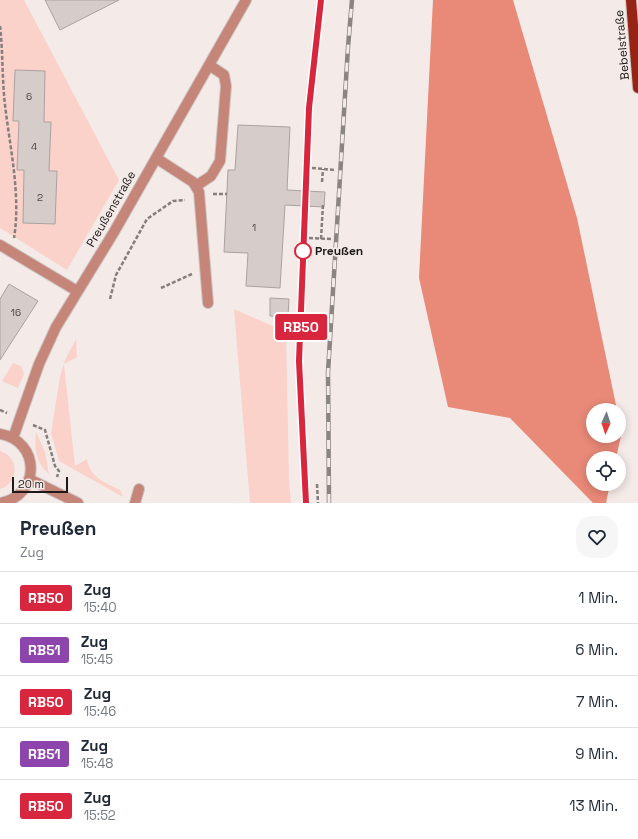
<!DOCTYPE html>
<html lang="de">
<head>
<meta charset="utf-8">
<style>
  body { margin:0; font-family:"Space Grotesk",sans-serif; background:#f6f6f7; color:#1f2937; height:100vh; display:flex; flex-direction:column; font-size:15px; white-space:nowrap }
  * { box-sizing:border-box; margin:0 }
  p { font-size:13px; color:#747a83 }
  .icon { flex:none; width:22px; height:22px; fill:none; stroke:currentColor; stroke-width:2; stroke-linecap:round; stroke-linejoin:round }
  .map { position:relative; height:503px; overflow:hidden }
  .panel { display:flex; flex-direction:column; background:#fff; flex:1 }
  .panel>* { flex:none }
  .badge { padding:0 8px; border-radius:3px; font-size:14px; line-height:26px }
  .needle { width:26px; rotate:183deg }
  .fabs { position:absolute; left:586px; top:403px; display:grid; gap:8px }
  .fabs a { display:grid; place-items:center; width:40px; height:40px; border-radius:50%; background:#fff; box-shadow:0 2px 10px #0003; font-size:20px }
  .scale { position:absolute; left:12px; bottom:10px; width:56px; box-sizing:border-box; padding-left:4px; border:2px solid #1d1a19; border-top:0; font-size:11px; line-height:14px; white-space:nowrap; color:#1d1a19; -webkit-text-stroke:3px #f4eae8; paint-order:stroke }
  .map>.badge { position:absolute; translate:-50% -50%; box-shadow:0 0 0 2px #fff }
  .round { display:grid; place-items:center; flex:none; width:42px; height:42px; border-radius:16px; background:#f6f6f7 }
  .overview { display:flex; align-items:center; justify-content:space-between; height:68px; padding:0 20px }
  h1 { font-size:19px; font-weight:800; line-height:30px }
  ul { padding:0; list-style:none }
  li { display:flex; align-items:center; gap:12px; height:52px; padding:0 20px; border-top:1px solid #e0e1e3 }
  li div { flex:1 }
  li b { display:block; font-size:15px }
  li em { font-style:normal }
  li .badge { min-width:44px; font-weight:700; text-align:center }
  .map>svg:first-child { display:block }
  .green { fill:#fad2ca }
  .forest { fill:#e98978 }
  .building { fill:#d6cdcb; stroke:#aba2a0 }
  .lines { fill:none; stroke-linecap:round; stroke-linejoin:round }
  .minor-casing { stroke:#cdc5c3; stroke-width:12 }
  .major-casing { stroke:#cdc5c3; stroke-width:12 }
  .path { stroke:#847e7c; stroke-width:2.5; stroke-dasharray:4 2; stroke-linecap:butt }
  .minor { stroke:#c58579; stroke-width:10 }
  .major { stroke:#962313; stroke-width:10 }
  .rail-casing { stroke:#8a8482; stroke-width:4.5 }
  .rail { stroke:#f4eae8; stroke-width:3; stroke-dasharray:9; stroke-linecap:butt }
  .line-casing { stroke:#fff; stroke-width:9 }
  .line { stroke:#d7263d; stroke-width:6 }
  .stop-dot { fill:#fff; stroke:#d7263d; stroke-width:2 }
  .labels { text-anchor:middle; stroke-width:3.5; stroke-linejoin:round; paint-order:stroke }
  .number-label { font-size:10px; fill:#4b4746 }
  .street-label { font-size:12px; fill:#1d1a19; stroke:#f4eae8 }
  .stop-label { font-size:12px; font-weight:bold; fill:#1d1a19; stroke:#f4eae8; text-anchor:start }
</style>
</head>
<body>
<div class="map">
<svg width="638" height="503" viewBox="0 0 638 503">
  <rect width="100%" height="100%" fill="#f4eae8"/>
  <path class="green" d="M0,0h24l95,180 -52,90 -67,-42z
    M234,309l52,23 3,148 2,23h-41z
    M76,339l1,18 -13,7 11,102 12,-7c3,19 18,23 33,31l3,7 -64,-36 -8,-28 9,-56 5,-17z
    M13,363l8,3 3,8 -6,14 -16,-7z
    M36,432l9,20 4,22c-13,-12 -15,-24 -13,-42z
    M0,451c20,6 19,32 0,38z"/>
  <path class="forest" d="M433,0h80l64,218 40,192h-24v26h26v-18l3,14 -6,26h-23v26h17l-4,19h-13l-83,-85 -62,-11 -29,-129z"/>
  <path class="building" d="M45,0h74l-59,30z
    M15,70l30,1 -1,51h7l-2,49h8l-2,53 -32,-1 1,-53h-7l2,-49h-6z
    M238,125l52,2 -3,63 38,2 -1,15 -39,-2 -5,83 -34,-2 2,-33 -24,-1 4,-82h7z
    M9,284l29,17 -38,59v-61z
    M270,298l19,1 -1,18 -18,-1z"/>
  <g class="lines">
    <defs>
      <path id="minor" d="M156,158l37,24 6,10 9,111
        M196,186l15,-10 9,-15 6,-75 -2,-11 -15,-10
        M0,245l77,46
        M0,434c41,7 41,62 0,69
        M13,438l26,-74 17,-37 58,-95 132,-232
        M29,479l49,24
        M135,503l4,-14"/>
      <path id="major" d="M631,0l7,88"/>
    </defs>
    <use href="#minor" class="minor-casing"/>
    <use href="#major" class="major-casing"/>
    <path class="path" d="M0,26c3,26 2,53 5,79 5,43 16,91 9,133
      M312,168l23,2
      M322,182l1,-13
      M213,194h14
      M309,238l22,1
      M321,239l2,-35
      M161,288l31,-14
      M110,299l6,-24 31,-56 26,-18 12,-1
      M0,410l7,3
      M33,425l12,5 10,36 4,5 -2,6
      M317,484l1,19"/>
    <use href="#minor" class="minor"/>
    <use href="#major" class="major"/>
    <defs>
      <path id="rail" d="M306,503l-7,-142 10,-253 12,-108
        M329,503l-1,-131 20,-325 4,-47"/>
    </defs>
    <use href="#rail" class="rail-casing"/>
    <use href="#rail" class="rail"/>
  </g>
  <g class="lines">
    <defs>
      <path id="line" d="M306,503l-7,-142 10,-253 12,-108"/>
    </defs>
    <use href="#line" class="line-casing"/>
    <use href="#line" class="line"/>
  </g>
  <circle class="stop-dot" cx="303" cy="251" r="8"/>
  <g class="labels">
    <g class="number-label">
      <text x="29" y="100">6</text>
      <text x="34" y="150">4</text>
      <text x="40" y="201">2</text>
      <text x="254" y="231">1</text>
      <text x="16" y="316">16</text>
    </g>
    <g class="street-label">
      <text transform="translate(622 45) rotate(-95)" y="4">Bebelstraße</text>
      <text transform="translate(111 209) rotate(-60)" y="4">Preußenstraße</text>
    </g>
    <g class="stop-label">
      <text x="315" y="255">Preußen</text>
    </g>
  </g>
</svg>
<div class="fabs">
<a><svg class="needle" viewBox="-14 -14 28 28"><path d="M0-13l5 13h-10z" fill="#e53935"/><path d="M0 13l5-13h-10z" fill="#747a83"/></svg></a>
<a><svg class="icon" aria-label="locate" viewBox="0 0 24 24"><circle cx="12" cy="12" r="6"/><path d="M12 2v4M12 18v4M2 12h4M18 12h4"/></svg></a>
</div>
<div class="scale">20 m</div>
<b class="badge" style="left:301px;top:327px;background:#d7263d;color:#fff">RB50</b>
</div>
<section class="panel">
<div class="overview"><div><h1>Preußen</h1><p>Zug</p></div><a class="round"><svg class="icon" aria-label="heart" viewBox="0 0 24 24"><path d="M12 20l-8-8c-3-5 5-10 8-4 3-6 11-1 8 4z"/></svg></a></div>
<ul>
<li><span class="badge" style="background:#d7263d;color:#fff">RB50</span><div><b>Zug</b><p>15:40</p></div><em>1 Min.</em></li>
<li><span class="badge" style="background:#8e44ad;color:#fff">RB51</span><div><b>Zug</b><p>15:45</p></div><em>6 Min.</em></li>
<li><span class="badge" style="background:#d7263d;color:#fff">RB50</span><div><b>Zug</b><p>15:46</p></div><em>7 Min.</em></li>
<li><span class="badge" style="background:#8e44ad;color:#fff">RB51</span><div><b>Zug</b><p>15:48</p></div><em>9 Min.</em></li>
<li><span class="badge" style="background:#d7263d;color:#fff">RB50</span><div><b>Zug</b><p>15:52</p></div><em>13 Min.</em></li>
</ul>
</section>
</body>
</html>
